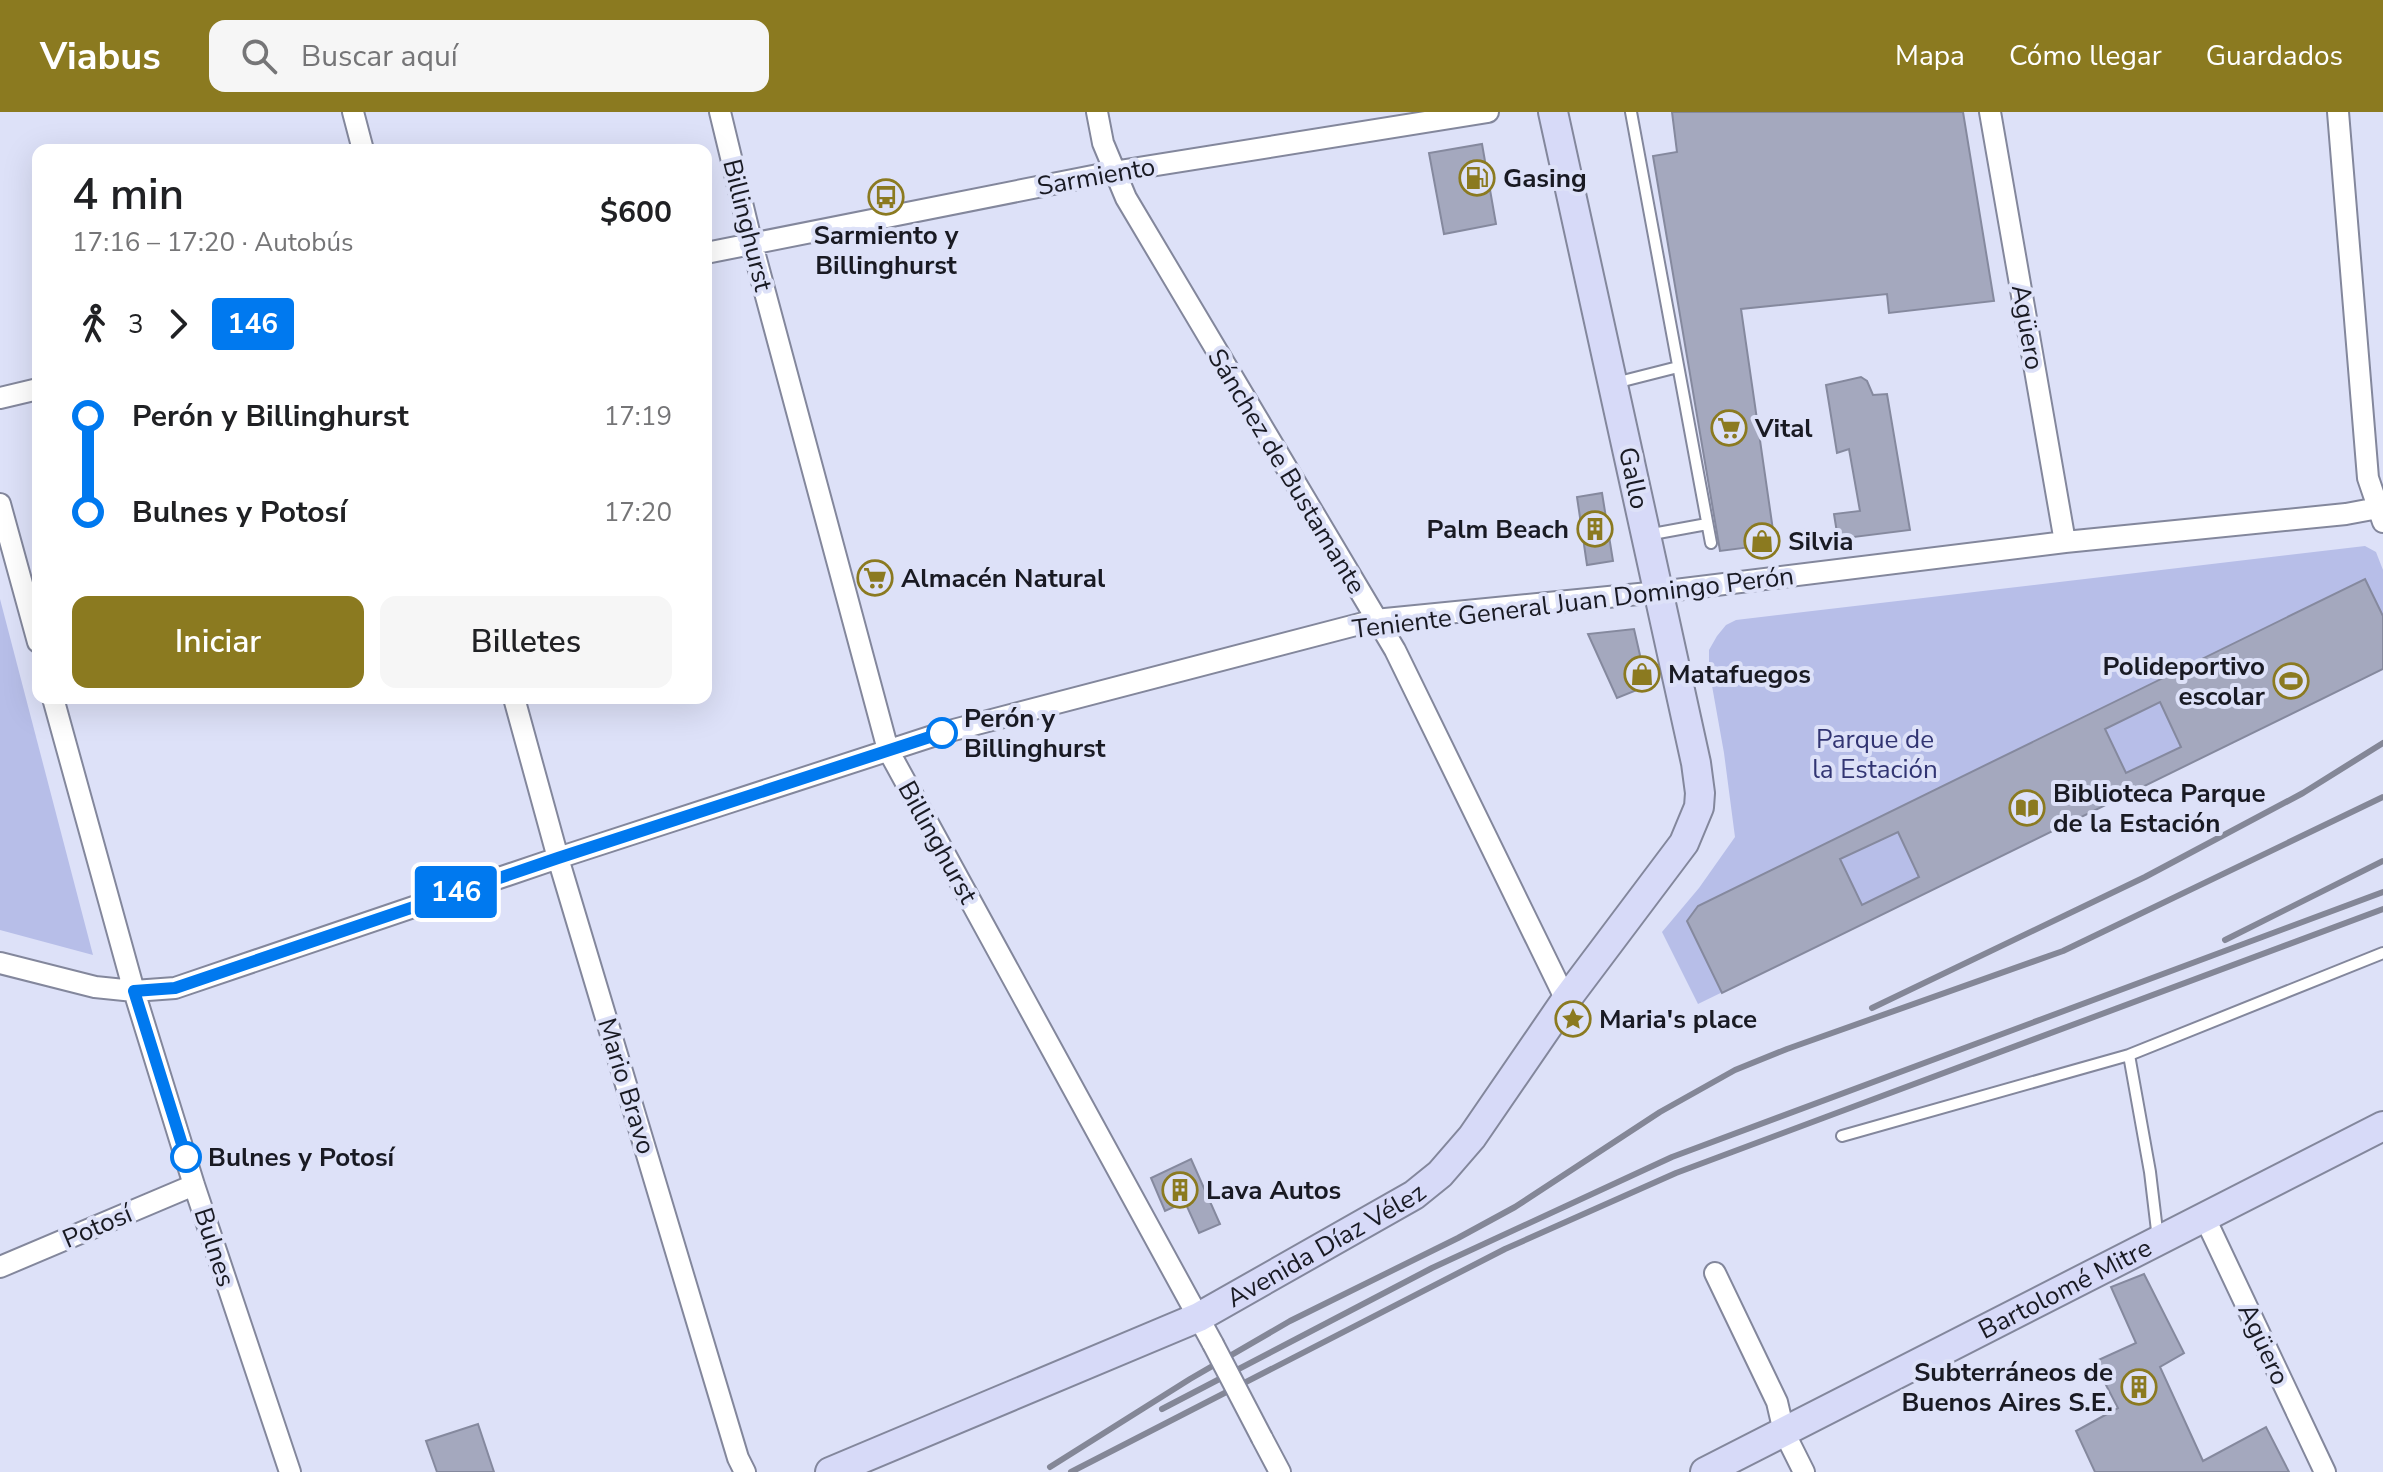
<!DOCTYPE html>
<html lang="es">
<head>
<meta charset="utf-8">
<style>
  body { margin:0; font-family:"Nunito Sans",sans-serif; background:#f6f6f6; color:#202124; height:100vh; display:flex; flex-direction:column; font-size:30px; white-space:nowrap }
  * { box-sizing:border-box; margin:0 }
  p { font-size:26px; color:#757577 }
  .icon { flex:none; width:44px; height:44px; fill:none; stroke:currentColor; stroke-width:2; stroke-linecap:round; stroke-linejoin:round }
  .map { position:relative; flex:1; overflow:hidden }
  .panel { position:absolute; left:32px; top:32px; width:680px; height:560px; display:flex; flex-direction:column; background:#fff; border-radius:16px; box-shadow:0 8px 32px #0002 }
  .panel>* { flex:none }
  .badge { padding:0 16px; border-radius:6px; font-size:28px; line-height:52px }
  .map>.badge { position:absolute; translate:-50% -50%; box-shadow:0 0 0 4px #fff }
  .legs { display:flex; align-items:center; gap:12px; height:88px; padding:0 40px; font-size:26px }
  .legs p { margin-inline-start:auto }
  .summary { display:flex; align-items:center; justify-content:space-between; height:136px; padding:0 40px }
  h1 { font-size:44px; font-weight:600; line-height:60px }
  .cta { display:flex; gap:16px; margin-top:auto; padding:16px 40px }
  .cta a { flex:1; height:92px; border-radius:16px; background:#8b7a20; color:#fff; font-size:32px; font-weight:600; line-height:92px; text-align:center }
  .cta a+a { background:#f6f6f6; color:#202124 }
  ul { padding:0 40px; list-style:none }
  li { display:flex; align-items:center; gap:28px; height:96px; font-size:30px }
  li i { display:grid; place-items:center; width:12px; height:100%; margin:0 10px; background:currentColor }
  li i::after { content:''; width:20px; height:20px; margin:-10px; border:6px solid; border-radius:50%; background:#fff }
  li p { margin-inline-start:auto }
  li:first-child i { background:linear-gradient(#0000 50%,currentColor 0) }
  li:last-child i { background:linear-gradient(currentColor 50%,#0000 0) }
  header { display:flex; align-items:center; gap:48px; box-sizing:border-box; height:112px; padding:0 40px; background:#8b7a20; color:#fff }
  header strong { font-size:38px }
  nav { display:flex; gap:44px; margin-inline-start:auto; font-size:28px }
  .search { width:560px; height:72px; background:#f6f6f6; display:flex; align-items:center; gap:20px; box-sizing:border-box; padding:0 28px; border-radius:16px; color:#757577; font-size:30px }
  .map>svg:first-child { display:block }
  .green { fill:#b7bee8 }
  .building { fill:#a4a8be; stroke:#85899e; stroke-width:2; fill-rule:evenodd }
  .lines { fill:none; stroke-linecap:round; stroke-linejoin:round }
  .lane-casing { stroke:#83879c; stroke-width:14 }
  .street-casing { stroke:#83879c; stroke-width:24 }
  .secondary-casing { stroke:#83879c; stroke-width:32 }
  .lane { stroke:#fff; stroke-width:10 }
  .street { stroke:#fff; stroke-width:20 }
  .secondary { stroke:#d7daf8; stroke-width:28 }
  .rail { stroke:#848797; stroke-width:6 }
  .street-bridge-casing { stroke:#83879c; stroke-width:24; stroke-linecap:butt }
  .street-bridge { stroke:#fff; stroke-width:20 }
  .line-1-casing { stroke:#fff; stroke-width:18 }
  .line-1 { stroke:#0079ef; stroke-width:12 }
  .stop-1-dot { fill:#fff; stroke:#0079ef; stroke-width:4 }
  .labels { text-anchor:middle; stroke-width:8; stroke-linejoin:round; paint-order:stroke }
  .street-label { font-size:26px; fill:#191a23; stroke:#dde1f8 }
  .poi-label { font-size:26px; font-weight:bold; fill:#191a23; stroke:#dde1f8; text-anchor:start }
  .stop-label { font-size:26px; font-weight:bold; fill:#191a23; stroke:#dde1f8; text-anchor:start }
  .park-label { font-size:26px; fill:#323573; stroke:#dde1f8 }
</style>
</head>
<body>
<header>
<strong>Viabus</strong>
<div class="search"><svg class="icon" aria-label="search" viewBox="0 0 24 24"><circle cx="10" cy="10" r="6"/><path d="M15 15l6 6"/></svg>Buscar aquí</div>
<nav><a>Mapa</a><a>Cómo llegar</a><a>Guardados</a></nav>
</header>
<div class="map">
<svg width="2383" height="1360" viewBox="0 0 2383 1360">
  <rect width="100%" height="100%" fill="#dde1f8"/>
  <path class="green" d="M2365,434l11,6 7,18v99l-685,335 -36,-72 37,-44 36,-51 -11,-84 -15,-84v-19l8,-14 9,-11 10,-5z
    M0,487l93,356 -93,-25z"/>
  <path class="building" d="M1672,0h291l31,189 -105,12 -2,-19 -146,15 34,235 -55,7 -67,-395 24,-4z
    M1482,32l14,80 -52,10 -15,-81z
    M1861,265l6,4 6,14 14,-1 23,136 -72,9 -4,-25 26,-3 -11,-62 -12,4 -11,-68z
    M1602,381l11,68 -26,4 -10,-68z
    M2365,467l18,37v53l-661,324 -35,-72 11,-15zM2160,590l21,45 -55,26 -21,-44zM1898,720l21,45 -57,28 -22,-46z
    M1634,517l13,57 -30,12 -29,-64z
    M1191,1047l29,65 -21,9 -14,-31 -20,9 -14,-33z
    M2144,1162l40,79 -24,14 43,94 63,-34 23,45h-194l-19,-41 42,-23 -24,-46 42,-19 -25,-56z
    M478,1312l16,48h-57l-11,-31z"/>
  <g class="lines">
    <defs>
      <path id="lane" d="M1631,0l80,431
        M1615,271l63,-16
        M1647,423l60,-11
        M2129,943l21,117 8,67
        M1842,1024l287,-81 254,-102"/>
      <path id="street" d="M353,0l10,38
        M720,0l32,132 136,506 325,594
        M1097,0l6,31 23,55 269,452 171,350
        M1990,0l75,430
        M2338,0l30,366 15,44
        M706,141l407,-81 375,-60
        M0,286l38,-9
        M0,392l38,138
        M53,586l81,293 60,194 96,287
        M514,586l44,160 180,600 7,14
        M0,851l95,24 39,4 41,-3 383,-130 384,-125 433,-113 284,-28 406,-50 281,-28 37,-7
        M2204,1104l121,256
        M0,1155l194,-82
        M1715,1161l62,129 7,30 20,40
        M1262,1326l18,34"/>
      <g id="secondary">
        <path id="s1" d="M830,1360l369,-155 215,-122 26,-21 32,-37 94,-137 118,-157 15,-36 1,-14 -4,-30 -143,-651"/>
        <path id="s2" d="M1705,1360l678,-346"/>
      </g>
    </defs>
    <use href="#lane" class="lane-casing"/>
    <use href="#street" class="street-casing"/>
    <use href="#secondary" class="secondary-casing"/>
    <use href="#lane" class="lane"/>
    <use href="#street" class="street"/>
    <use href="#secondary" class="secondary"/>
    <path class="rail" d="M2225,828l158,-79
      M1872,896l273,-131 158,-84 80,-50
      M1162,1297l270,-141 240,-111 711,-265
      M1050,1355l140,-88 100,-58 168,-83 57,-31 145,-95 75,-42 52,-21 276,-98 320,-154
      M1071,1360l434,-223 171,-76 707,-264"/>
    <defs>
      <path id="street-bridge" d="M1213,1232l49,94"/>
    </defs>
    <use href="#street-bridge" class="street-bridge-casing"/>
    <use href="#street-bridge" class="street-bridge"/>
  </g>
  <g class="lines">
    <defs>
      <path id="line-1" d="M186,1045l-52,-166 41,-3 383,-130 384,-125"/>
    </defs>
    <use href="#line-1" class="line-1-casing"/>
    <use href="#line-1" class="line-1"/>
  </g>
  <defs>
    <symbol id="fuel-ring" viewBox="-11 -11 22 22"><circle r="9.5" fill="#dde1f8" stroke="#8b7a20" stroke-width="1.5"/><path d="M-5.5-6h7V0h2V4h1.3V-2.5L3-4.5l.8-.8L6-3V5H2.5V1h-1V6h-7ZM-4.2-4.7v3.2H.2V-4.7Z" fill="#8b7a20"/></symbol>
    <symbol id="bus-ring" viewBox="-11 -11 22 22"><circle r="9.5" fill="#dde1f8" stroke="#8b7a20" stroke-width="1.5"/><path d="M-5-6H5V4H4V6H2V4H-2V6H-4V4H-5ZM-3.5-4V0h7V-4ZM-3.5 1.2v1.5H-2V1.2ZM2 1.2v1.5H3.5V1.2Z" fill="#8b7a20"/></symbol>
    <symbol id="supermarket-ring" viewBox="-11 -11 22 22"><circle r="9.5" fill="#dde1f8" stroke="#8b7a20" stroke-width="1.5"/><path d="M-6-5.5h2.5l.6 2H6L4.5 2H-2.5L-4.4-4H-6ZM-1.5 3.2a1.3 1.3 0 1 0 .1 0ZM3 3.2a1.3 1.3 0 1 0 .1 0Z" fill="#8b7a20"/></symbol>
    <symbol id="building-ring" viewBox="-11 -11 22 22"><circle r="9.5" fill="#dde1f8" stroke="#8b7a20" stroke-width="1.5"/><path d="M-4-6H4V6H1V3H-1V6H-4ZM-2.5-4.3h1.7v1.8h-1.7ZM.8-4.3h1.7v1.8H.8ZM-2.5-1h1.7V.8h-1.7ZM.8-1h1.7V.8H.8Z" fill="#8b7a20"/></symbol>
    <symbol id="shop-ring" viewBox="-11 -11 22 22"><circle r="9.5" fill="#dde1f8" stroke="#8b7a20" stroke-width="1.5"/><path d="M-5-2.5h2.3a2.7 3.5 0 0 1 5.4 0H5L5.5 6h-11ZM-1.5-2.5h3a1.5 2.3 0 0 0-3 0Z" fill="#8b7a20"/></symbol>
    <symbol id="stadium-ring" viewBox="-11 -11 22 22"><circle r="9.5" fill="#dde1f8" stroke="#8b7a20" stroke-width="1.5"/><path d="M0-5a6.5 5 0 1 0 0 10a6.5 5 0 1 0 0-10ZM-3.5-1.8h7v3.6h-7Z" fill="#8b7a20"/></symbol>
    <symbol id="library-ring" viewBox="-11 -11 22 22"><circle r="9.5" fill="#dde1f8" stroke="#8b7a20" stroke-width="1.5"/><path d="M-6-4Q-3-5.5-.7-3.5V5Q-3 3-6 4ZM6-4Q3-5.5 .7-3.5V5Q3 3 6 4Z" fill="#8b7a20"/></symbol>
    <symbol id="sight-ring" viewBox="-11 -11 22 22"><circle r="9.5" fill="#dde1f8" stroke="#8b7a20" stroke-width="1.5"/><path d="M0-6L1.8-2.2L6-1.7L2.9 1.2L3.7 5.4L0 3.3L-3.7 5.4L-2.9 1.2L-6-1.7L-1.8-2.2Z" fill="#8b7a20"/></symbol>
  </defs>
  <g fill-rule="evenodd">
    <use href="#fuel-ring" x="1457" y="46" width="40" height="40"/>
    <use href="#bus-ring" x="866" y="65" width="40" height="40"/>
    <use href="#supermarket-ring" x="1709" y="296" width="40" height="40"/>
    <use href="#building-ring" x="1575" y="397" width="40" height="40"/>
    <use href="#shop-ring" x="1742" y="409" width="40" height="40"/>
    <use href="#supermarket-ring" x="855" y="446" width="40" height="40"/>
    <use href="#shop-ring" x="1622" y="542" width="40" height="40"/>
    <use href="#stadium-ring" x="2271" y="549" width="40" height="40"/>
    <use href="#library-ring" x="2007" y="676" width="40" height="40"/>
    <use href="#sight-ring" x="1553" y="887" width="40" height="40"/>
    <use href="#building-ring" x="1160" y="1058" width="40" height="40"/>
    <use href="#building-ring" x="2119" y="1255" width="40" height="40"/>
  </g>
  <g class="stop-1-dot">
    <circle cx="942" cy="621" r="14"/>
    <circle cx="186" cy="1045" r="14"/>
  </g>
  <g class="labels">
    <g class="street-label">
      <text transform="translate(1096 64) rotate(-10)" y="9">Sarmiento</text>
      <text transform="translate(748 113) rotate(76)" y="9">Billinghurst</text>
      <text transform="translate(2028 215) rotate(80)" y="9">Agüero</text>
      <text transform="translate(1287 359) rotate(59)" y="9">Sánchez de Bustamante</text>
      <text transform="translate(1634 366) rotate(78)" y="9">Gallo</text>
      <text transform="translate(1573 490) rotate(-7)" y="9">Teniente General Juan Domingo Perón</text>
      <text transform="translate(938 730) rotate(61)" y="9">Billinghurst</text>
      <text transform="translate(627 974) rotate(73)" y="9">Mario Bravo</text>
      <text transform="translate(97 1114) rotate(-23)" y="9">Potosí</text>
      <text dy="9" stroke="none"><textPath href="#s1" startOffset="546">Avenida Díaz Vélez</textPath></text>
      <text transform="translate(215 1135) rotate(72)" y="9">Bulnes</text>
      <text dy="9" stroke="none"><textPath href="#s2" startOffset="404">Bartolomé Mitre</textPath></text>
      <text transform="translate(2264 1232) rotate(65)" y="9">Agüero</text>
    </g>
    <g class="poi-label">
      <text x="1503" y="75">Gasing</text>
      <text x="886" y="132" text-anchor="middle">Sarmiento y<tspan x="886" dy="30">Billinghurst</tspan></text>
      <text x="1755" y="325">Vital</text>
      <text x="1569" y="426" text-anchor="end">Palm Beach</text>
      <text x="1788" y="438">Silvia</text>
      <text x="901" y="475">Almacén Natural</text>
      <text x="2265" y="563" text-anchor="end">Polideportivo<tspan x="2265" dy="30">escolar</tspan></text>
      <text x="1668" y="571">Matafuegos</text>
      <text x="2053" y="690">Biblioteca Parque<tspan x="2053" dy="30">de la Estación</tspan></text>
      <text x="1599" y="916">Maria's place</text>
      <text x="1206" y="1087">Lava Autos</text>
      <text x="2113" y="1269" text-anchor="end">Subterráneos de<tspan x="2113" dy="30">Buenos Aires S.E.</tspan></text>
    </g>
    <g class="stop-label">
      <text x="964" y="615">Perón y<tspan x="964" dy="30">Billinghurst</tspan></text>
      <text x="208" y="1054">Bulnes y Potosí</text>
    </g>
    <g class="park-label">
      <text x="1875" y="636">Parque de<tspan x="1875" dy="30">la Estación</tspan></text>
    </g>
  </g>
</svg>
<b class="badge" style="left:456px;top:780px;background:#0079ef;color:#fff">146</b>
<section class="panel">
<div class="summary"><div><h1>4 min</h1><p>17:16 – 17:20 · Autobús</p></div><b>$600</b></div>
<div class="legs"><svg class="icon" aria-label="walk" viewBox="0 0 24 24"><circle cx="13" cy="4" r="2"/><path d="M13 8l-2 6 4 7M11 14l-3 7M7 12l3-4h3l4 4"/></svg>3<svg class="icon" aria-label="forward" viewBox="0 0 24 24"><path d="M9 5l7 7-7 7"/></svg><b class="badge" style="background:#0079ef;color:#fff">146</b></div>
<ul>
<li><i style="color:#0079ef"></i><b>Perón y Billinghurst</b><p>17:19</p></li>
<li><i style="color:#0079ef"></i><b>Bulnes y Potosí</b><p>17:20</p></li>
</ul>
<div class="cta"><a>Iniciar</a><a>Billetes</a></div>
</section>
</div>
</body>
</html>
